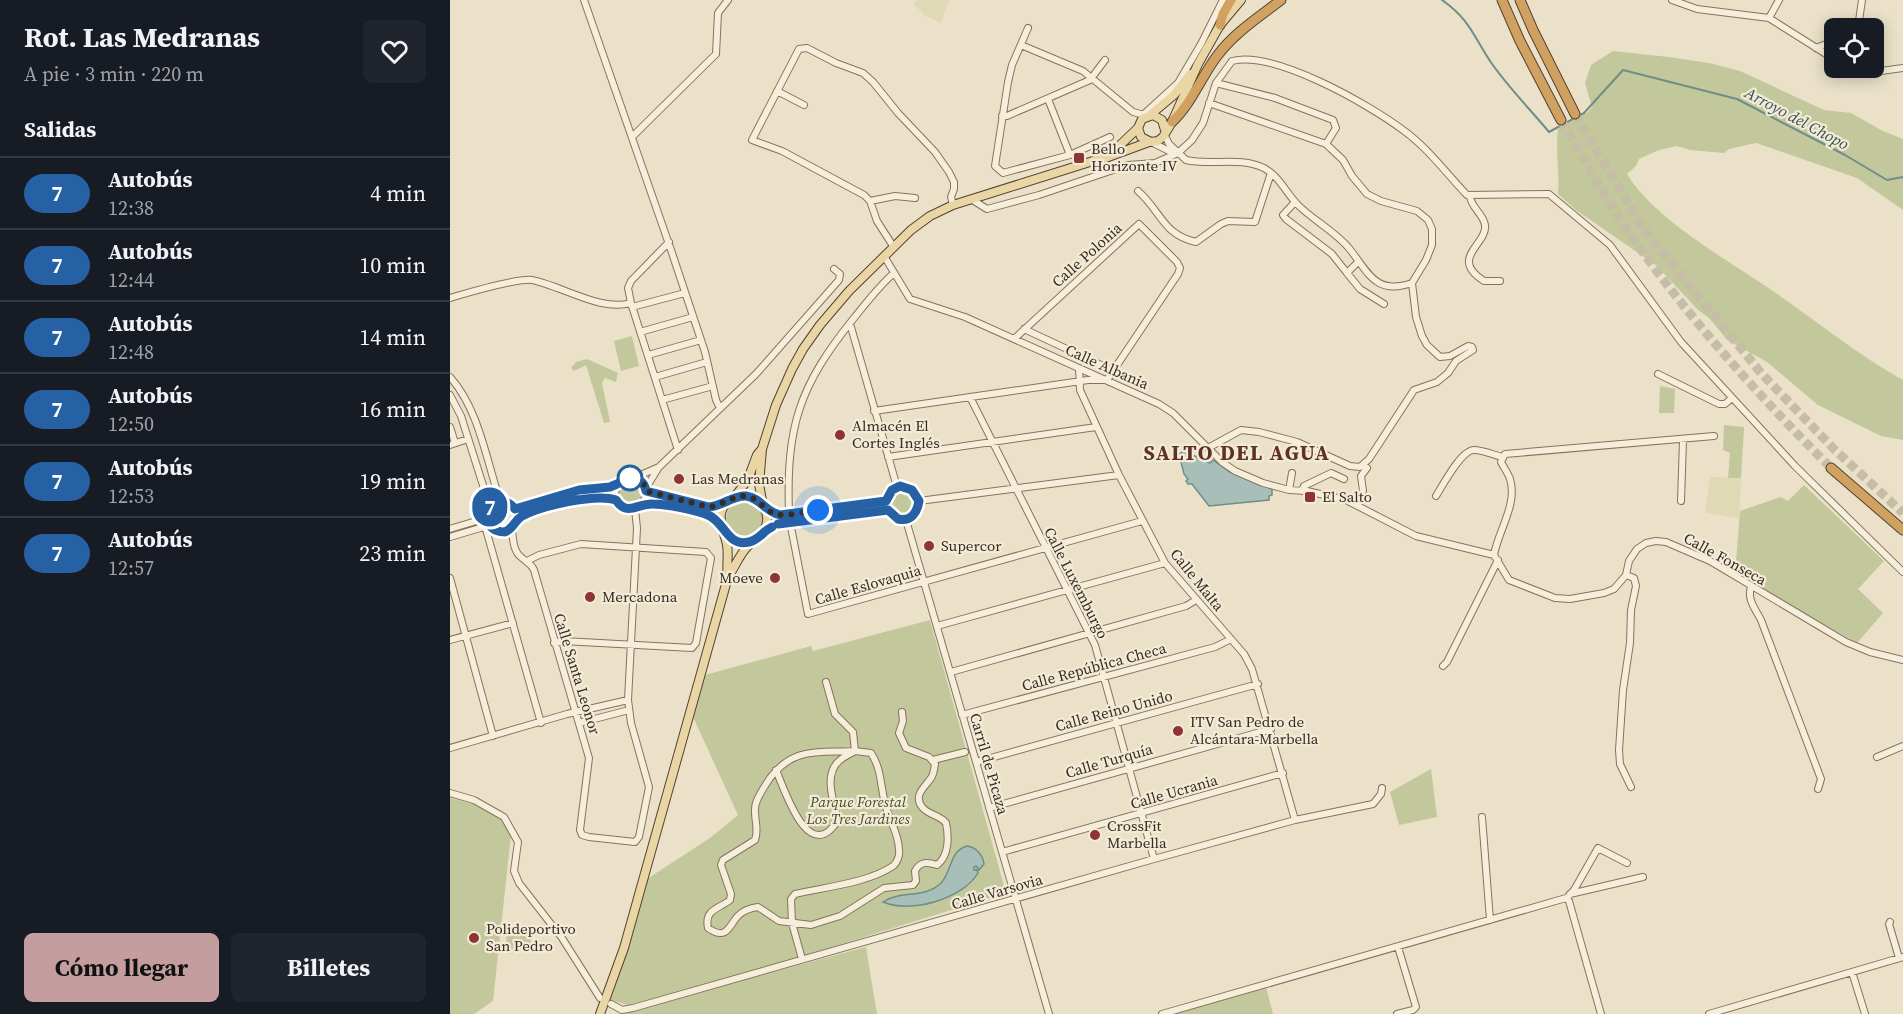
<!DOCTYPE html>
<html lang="es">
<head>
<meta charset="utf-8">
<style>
  body { margin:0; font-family:"Source Serif 4",serif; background:#20242c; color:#f1f3f6; height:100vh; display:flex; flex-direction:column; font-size:22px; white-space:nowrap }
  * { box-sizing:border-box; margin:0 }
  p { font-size:20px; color:#9ea1a6 }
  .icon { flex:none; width:33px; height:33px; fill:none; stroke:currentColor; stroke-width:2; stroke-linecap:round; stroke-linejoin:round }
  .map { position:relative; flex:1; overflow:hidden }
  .sheet { display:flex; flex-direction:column; background:#171b24; width:450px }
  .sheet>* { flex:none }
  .badge { padding:0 12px; border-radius:20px; font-size:21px; line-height:39px }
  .fabs { position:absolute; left:1374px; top:18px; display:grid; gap:12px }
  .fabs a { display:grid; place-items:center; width:60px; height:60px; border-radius:9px; background:#171b24; box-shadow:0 3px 15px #0003; font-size:30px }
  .you { position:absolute; width:30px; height:30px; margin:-15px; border:4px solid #fff; border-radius:50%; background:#1a73e8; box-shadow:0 0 0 9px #1a73e833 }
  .map>.badge { position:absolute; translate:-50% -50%; box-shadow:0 0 0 3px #fff }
  h2 { padding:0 24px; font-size:22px; line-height:54px }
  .round { display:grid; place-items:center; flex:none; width:63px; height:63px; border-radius:9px; background:#20242c }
  .head { display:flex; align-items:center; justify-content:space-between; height:102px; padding:0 24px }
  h1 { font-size:28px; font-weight:700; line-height:45px }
  .cta { display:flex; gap:12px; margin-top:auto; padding:12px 24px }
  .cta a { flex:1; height:69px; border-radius:9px; background:#c49d9f; color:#111; font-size:24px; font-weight:700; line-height:69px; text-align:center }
  .cta a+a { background:#20242c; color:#f1f3f6 }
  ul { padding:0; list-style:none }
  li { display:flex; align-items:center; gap:18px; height:72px; padding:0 24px; border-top:2px solid #363941 }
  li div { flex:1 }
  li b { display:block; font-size:22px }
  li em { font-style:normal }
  li .badge { min-width:66px; font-weight:700; text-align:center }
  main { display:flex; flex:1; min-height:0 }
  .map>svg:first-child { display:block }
  .farmland { fill:#dfd9b6 }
  .green { fill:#c2c89c }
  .water { fill:#a8bfb9; stroke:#708d86; stroke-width:1.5 }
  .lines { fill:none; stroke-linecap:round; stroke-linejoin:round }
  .stream { stroke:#708d86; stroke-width:2 }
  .highway-tunnel { stroke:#c6bda7; stroke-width:9; stroke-dasharray:9 4.5; stroke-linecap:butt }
  .minor-casing { stroke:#85735e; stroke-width:8 }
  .major-casing { stroke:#534232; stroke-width:10 }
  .highway-casing { stroke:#534232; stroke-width:11 }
  .minor { stroke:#f6eeda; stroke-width:6 }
  .major { stroke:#ead5a4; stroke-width:8 }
  .highway { stroke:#d1a161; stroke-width:9 }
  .line-casing { stroke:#fff; stroke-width:14 }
  .line { stroke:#2561a4; stroke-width:9 }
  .walk { stroke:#372c21; stroke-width:6; stroke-dasharray:0 10.8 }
  .poi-dot { fill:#8e3434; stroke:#f3ebd7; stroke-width:2 }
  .stop-dot { fill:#fff; stroke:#2561a4; stroke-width:3 }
  .labels { text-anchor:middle; stroke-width:4.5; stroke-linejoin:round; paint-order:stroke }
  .poi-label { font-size:15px; fill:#372c21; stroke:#f3ebd7; text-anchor:start }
  .street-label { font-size:15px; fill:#372c21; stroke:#f3ebd7 }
  .park-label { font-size:15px; font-style:italic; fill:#475129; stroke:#f3ebd7 }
  .water-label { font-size:16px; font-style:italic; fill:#315553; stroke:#f3ebd7 }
  .district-label { font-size:21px; font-weight:bold; letter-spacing:1.5px; fill:#5f3124; stroke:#f3ebd7 }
</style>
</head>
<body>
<main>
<section class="sheet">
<div class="head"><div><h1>Rot. Las Medranas</h1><p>A pie · 3 min · 220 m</p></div><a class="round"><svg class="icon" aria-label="heart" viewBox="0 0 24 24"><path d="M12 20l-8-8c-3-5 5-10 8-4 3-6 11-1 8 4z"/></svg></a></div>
<h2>Salidas</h2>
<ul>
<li><span class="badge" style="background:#2561a4;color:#fff">7</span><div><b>Autobús</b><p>12:38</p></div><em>4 min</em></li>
<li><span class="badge" style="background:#2561a4;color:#fff">7</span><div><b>Autobús</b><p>12:44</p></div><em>10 min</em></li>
<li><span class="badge" style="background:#2561a4;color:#fff">7</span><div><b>Autobús</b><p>12:48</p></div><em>14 min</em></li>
<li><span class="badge" style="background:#2561a4;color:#fff">7</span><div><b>Autobús</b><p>12:50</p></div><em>16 min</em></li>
<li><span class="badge" style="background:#2561a4;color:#fff">7</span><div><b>Autobús</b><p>12:53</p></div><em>19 min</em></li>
<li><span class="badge" style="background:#2561a4;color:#fff">7</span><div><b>Autobús</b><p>12:57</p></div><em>23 min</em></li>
</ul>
<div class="cta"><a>Cómo llegar</a><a>Billetes</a></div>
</section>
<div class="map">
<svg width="1453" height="1014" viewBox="0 0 1453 1014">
  <rect width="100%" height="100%" fill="#eae1c8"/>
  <path class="farmland" d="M466,0h33l-8,23 -17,-8 -10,-11z
    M1260,477l31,1 -2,41 -34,-7z"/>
  <path class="green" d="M1163,51l56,6 40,6 31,8 84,39 27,3 32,18 20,8v71l-46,-32 -101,-35 -27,6 -5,4 -34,-3 -13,-4 -18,4 -20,9 -3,7 -9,8c27,45 99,85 143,115 44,30 86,65 133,91v60l-22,-4 -63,-31 -51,-43 -40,-22 -17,-21 -13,-10 -40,-43 -81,-56 -18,-16c2,-22 -3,-43 0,-65l30,-17 4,-5 -7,-24 6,-18z
    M182,336l7,30 -18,5 -7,-30z
    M137,359l31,14 -2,9 -11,-4 -3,5 8,39 -6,1 -18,-58 -12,6 -3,-3 5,-6z
    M1210,386l15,3 -1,24h-15z
    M1274,425l20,2 -3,51h-13l2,-25 -7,-3z
    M169 493a12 12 0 1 1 24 0a12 12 0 1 1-24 0Z
    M1354,485l80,76 -26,28 25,24 -26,30 -122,-69 5,-63 41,-14 7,4z
    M440 503a12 12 0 1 1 24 0a12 12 0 1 1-24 0Z
    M276 519a18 18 0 1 1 36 0a18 18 0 1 1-36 0Z
    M480,620l76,273 -293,91 -85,21 -18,-5 18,-53 19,-68 63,-41 28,-23 -45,-98 12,-42 106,-29 2,5z
    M981,769l6,48 -38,8 -9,-33z
    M0,798l31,8 21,12 9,17 -18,166 -19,13h-24z
    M57,929l24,1v17l-22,7 -3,-10z
    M416,947l11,67h-250l1,-3z
    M816,987l7,27h-99v-2z"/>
  <path class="water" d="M734,451l26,12 3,-3 17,12 42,17v6l-3,1v4l-60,6 -17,-22h-4l-2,-3 2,-2 -4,-5 -5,-20z
    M517,846c9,1 16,9 17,18l-5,6 -3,-4 -2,1v3h3l1,3c-15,26 -68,41 -95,29 17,-12 42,-3 58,-19 11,-11 8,-32 26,-37z"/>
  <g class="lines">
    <path class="stream" d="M992,0c27,19 31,35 48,61 17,25 40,48 59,71l35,-19 39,-43 114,29 108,56 42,25 16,-3"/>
    <path class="highway-tunnel" d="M1125,114l68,114 118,145 74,77 68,63
      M1111,120c23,39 45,80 71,117 59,84 127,159 199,231"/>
    <defs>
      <path id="minor" d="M134,0l87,250 34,102 11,48 4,8
        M1222,0l25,9 72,9 65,41
        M1319,18l10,-18
        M578,28l-16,37 -4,17 -13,84 8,7 67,-18 40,-18
        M1408,28l4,-28
        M571,45l62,26 50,41 15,4
        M1366,48l18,-7
        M1407,68l24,3 22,-3
        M766,83l59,15 58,22 3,8 -10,16
        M327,91l27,14
        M598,99l22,56
        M693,115l35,-32 23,-39 22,-44
        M552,116h5l83,-36 15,-20
        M714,134l5,10 17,16c25,6 54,-4 78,8 16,9 22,25 34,37 15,15 35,25 50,42 20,24 26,49 64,36
        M182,137l84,-83 2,-41 10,-13
        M701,142l20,10 7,1
        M688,191c23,20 25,44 58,51l25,-18 7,-3 27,1 16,-49
        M1020,196c1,12 13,17 15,29 3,19 -37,33 -1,56h16
        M521,199l16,10 52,-14 89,-30 27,-2 23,-10 14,-13 11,-17 13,-40 16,-22c42,-11 136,43 171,69 25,18 43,43 64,65l82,-1 61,51 71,97 114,124 108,106
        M420,201l25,-5 20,2
        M845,202l-12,13 3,4 46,35 15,19 11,-11
        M443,246l-16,-25 -7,-20 -6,-6 -82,-44 -30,-11 47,-91 8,-1 29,15 27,10 10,9 25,31 37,39 14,20 5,10v7l-3,8 2,8
        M434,256l26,43 55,18 194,87 14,9 49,49 13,9 28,12 26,7 18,1 39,9 70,36 78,19 15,25 46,18 15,1 34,-6 10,-4 12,-14 3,-14 8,-12 9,-6 10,-2 10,1 44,19 136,81 24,10 33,8
        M897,273l13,16 24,15
        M0,298c17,-5 67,-20 82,-18 30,6 69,32 99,23l47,147
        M181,303l-3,-15 3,-7 38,-39
        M182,307l53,-14
        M399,325l2,2 46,160
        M574,329l90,42
        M190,332l53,-15
        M198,355l53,-15
        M629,368l1,22 39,85 46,88 79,91 8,15 43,151
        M1208,374l61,30h6l7,-6
        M0,377c27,30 35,76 47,114l6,10
        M205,377l52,-15
        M0,395l11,21 27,85v9
        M520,397l125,248 59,214
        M212,400l51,-14
        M424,411l214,-31h19l71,-106 2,-6 -3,-6 -38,-38 -125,115
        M0,427l5,16
        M0,445l18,-6
        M758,448l33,-18 18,2 38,10 53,24 10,1 9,-8 45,-69 23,-8 11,-9 8,-12 17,-11 -1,-3 -4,-1 -18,10 -10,1 -13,-12 -5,-9 -6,-19 -4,-34 14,-23 6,-15v-16l-4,-9 -11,-9 -36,-10 -14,-7 -15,-18 -9,-16 -17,-16 -117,-41
        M438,457l208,-30
        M184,478l25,-11
        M435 503a17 17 0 1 1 34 0a17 17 0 1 1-34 0Z
        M196,488l13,-21 97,-93 83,-94 1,-6 -6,-5
        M839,490l3,-17
        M196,491l63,16 20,-6
        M852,491l2,-5 27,-13 13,6
        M986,496c7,-11 25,-46 38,-46 9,0 20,5 28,7
        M469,501l200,-26
        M908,501l5,-10 -2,-15 6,-8
        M1231,501l2,-61
        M37 517a15 15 0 1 1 30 0a15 15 0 1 1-30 0Z
        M191,505l6,-10 -3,-11c-26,-25 -43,26 -13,26 6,-1 11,-5 17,-6 12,-1 54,7 64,13 4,3 7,7 10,11
        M65,509l64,-18 38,-6
        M315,509l15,6 106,-14
        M339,514c-3,-88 10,-128 65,-196 13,-16 25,-32 40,-45
        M67,519c20,-12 76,-27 99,-20
        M456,520l143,494
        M340,522l18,92 334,-93
        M35,526l56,197
        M0,529l33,-10 3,-4
        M62,529c1,9 1,22 9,28 5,5 10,6 13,13l55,188 -9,72 2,5 7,2 46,5 4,-5 10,-50 -18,-64 -3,-23 9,-172 -2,-19
        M315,530l13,-6 110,-14
        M0,537l37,-11
        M1044,555c4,-24 24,-51 16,-76 -2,-6 -6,-11 -9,-17l4,-8 209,-18
        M77,561l12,-6 42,-11 125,8 5,6 -15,85 -4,5 -129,-7 -9,2
        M1176,575l8,3 2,8 -5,24 -1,33 -7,47 -4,60 1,14 11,23
        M0,578l43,158
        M1301,587c-4,13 4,21 10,33l60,159 -3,10
        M487,626l228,-63
        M0,640l63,-17
        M993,666l4,-4 51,-102
        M501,672l235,-66 10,-6
        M376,682l9,32 18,18 2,19c-35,2 -61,-5 -85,27 -5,8 -11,16 -14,25 -4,12 4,25 -1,37l-32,20 -2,5 10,29 -1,6c-11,9 -26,9 -22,28 20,14 21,-4 31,-13 5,-5 12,-7 19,-8l21,14 32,4 29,-9 44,-28 29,-3 3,-4 -1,-10c5,-10 13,-9 22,-6 12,-9 12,-28 9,-42 -6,-8 -18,-8 -24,-16 -9,-12 3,-20 9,-29 3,-4 3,-9 4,-14l-6,-7 -23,-9 -7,-15 4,-12 -1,-9
        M512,715l253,-68 16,-8
        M129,723l50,-13
        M0,748l117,-34 61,-14
        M1427,757l26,-11
        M483,760l32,-8
        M526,762l282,-78
        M326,770c9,21 33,97 62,50 -4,-17 -15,-45 1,-59 4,-4 11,-7 16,-10l16,2c12,18 9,38 16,57 4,13 12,26 12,40 1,5 -2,13 -6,16 -25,17 -68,21 -98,28l-4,5 1,24 10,36
        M0,793l24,7 30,17 14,25 -4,29 5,12 43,55 38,60
        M539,808l282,-79
        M1032,817l8,103
        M552,852l281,-79
        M1120,894l73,-17
        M1117,898l7,-8 24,-42 29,15
        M1440,922l-1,2 10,34
        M1402,972l13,42
        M161,1004l11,6 11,-2 521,-149 141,-39 78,-16 8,-10 1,-6
        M712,1014l404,-116 3,3 32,113
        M947,1014l16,-4 3,-3 -18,-60
        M1259,1014l194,-57"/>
      <path id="major" d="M700,115l24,-20 16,-21
        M715,130l-3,-10 -9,-5 -11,4 -4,9 3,9 10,5 7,-1 5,-4 9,-15 26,-58 22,-39 21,-25
        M650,160l49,-18
        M312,449l-3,35 4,22
        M284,498l14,-19 9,-24 5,-6 14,-44 16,-36 11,-20 17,-24 29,-34 62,-61 19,-14 23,-11 140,-44 25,-14 20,-19
        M276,534c8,8 16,10 27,7
        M150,1014l24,-66 104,-371c7,-10 11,-22 20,-31 7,-7 15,-10 18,-20 9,-29 -37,-42 -45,-13 -2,11 4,21 6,32 2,10 -1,21 1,32"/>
      <path id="highway" d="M1052,0l18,41 41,79
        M1070,0l13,30 42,84
        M770,25l3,-11 8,-14
        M722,122c20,-19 29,-45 45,-66 17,-23 42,-39 64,-56
        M1381,468l72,62"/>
    </defs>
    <use href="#minor" class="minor-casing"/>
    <use href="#major" class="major-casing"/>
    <use href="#highway" class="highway-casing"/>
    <use href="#minor" class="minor"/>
    <use href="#major" class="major"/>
    <use href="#highway" class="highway"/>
  </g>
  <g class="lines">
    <defs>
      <path id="line" d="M322,527c-9,4 -13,13 -23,15 -22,5 -24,-20 -41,-27 -13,-5 -41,-11 -55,-11 -15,-1 -26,13 -37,-4 -21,-7 -75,6 -94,16 -8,5 -8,12 -17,16 -15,0 -22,-11 -15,-25 8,-8 18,-7 25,2l64,-19 31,-3 7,-3 10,-6c10,0 17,2 19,13l63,16c13,-1 25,-12 37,-11 15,2 18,15 34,19l106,-14 6,-11 8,-4 12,4 7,11c-2,12 -8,21 -21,18l-10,-9 -110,14"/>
    </defs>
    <use href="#line" class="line-casing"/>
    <use href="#line" class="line"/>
    <path class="walk" d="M180,478h-3c10,0 17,2 19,13l63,16c12,-1 23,-11 35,-11 15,0 19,15 32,18 12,3 30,-3 42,-4"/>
  </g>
  <g class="poi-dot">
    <rect x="623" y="152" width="12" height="12" rx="3"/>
    <circle cx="390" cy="435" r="6"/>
    <circle cx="229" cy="479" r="6"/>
    <rect x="854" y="491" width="12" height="12" rx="3"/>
    <circle cx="479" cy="546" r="6"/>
    <circle cx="325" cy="578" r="6"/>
    <circle cx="140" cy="597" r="6"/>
    <circle cx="728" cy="731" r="6"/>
    <circle cx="645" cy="835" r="6"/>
    <circle cx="24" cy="938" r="6"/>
  </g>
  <circle class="stop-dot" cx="180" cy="478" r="12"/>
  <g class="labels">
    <g class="poi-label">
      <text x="641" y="154">Bello<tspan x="641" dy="17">Horizonte IV</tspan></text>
      <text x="402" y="431">Almacén El<tspan x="402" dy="17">Cortes Inglés</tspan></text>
      <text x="241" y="484">Las Medranas</text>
      <text x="872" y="502">El Salto</text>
      <text x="491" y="551">Supercor</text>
      <text x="313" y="583" text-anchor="end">Moeve</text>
      <text x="152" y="602">Mercadona</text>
      <text x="740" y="727">ITV San Pedro de<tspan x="740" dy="17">Alcántara-Marbella</tspan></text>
      <text x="657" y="831">CrossFit<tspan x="657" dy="17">Marbella</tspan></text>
      <text x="36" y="934">Polideportivo<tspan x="36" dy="17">San Pedro</tspan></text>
    </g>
    <g class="street-label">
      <text transform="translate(637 255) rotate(-42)" y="5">Calle Polonia</text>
      <text transform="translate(657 367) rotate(24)" y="5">Calle Albania</text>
      <text transform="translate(1275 559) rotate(29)" y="5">Calle Fonseca</text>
      <text transform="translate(747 580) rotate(51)" y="5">Calle Malta</text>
      <text transform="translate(626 583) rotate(63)" y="5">Calle Luxemburgo</text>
      <text transform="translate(418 585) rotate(-16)" y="5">Calle Eslovaquia</text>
      <text transform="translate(644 667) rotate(-15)" y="5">Calle República Checa</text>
      <text transform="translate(127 674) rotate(73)" y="5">Calle Santa Leonor</text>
      <text transform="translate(664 711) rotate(-15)" y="5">Calle Reino Unido</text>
      <text transform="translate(659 761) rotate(-16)" y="5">Calle Turquía</text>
      <text transform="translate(539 764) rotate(74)" y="5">Carril de Picaza</text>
      <text transform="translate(724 792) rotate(-16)" y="5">Calle Ucrania</text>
      <text transform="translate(547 892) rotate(-16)" y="5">Calle Varsovia</text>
    </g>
    <g class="park-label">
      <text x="408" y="807">Parque Forestal<tspan x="408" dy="17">Los Tres Jardines</tspan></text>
    </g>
    <g class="water-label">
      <text transform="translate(1347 118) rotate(28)" y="6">Arroyo del Chopo</text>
    </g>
    <g class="district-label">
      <text x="787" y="460">SALTO DEL AGUA</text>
    </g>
  </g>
</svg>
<div class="fabs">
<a><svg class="icon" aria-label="locate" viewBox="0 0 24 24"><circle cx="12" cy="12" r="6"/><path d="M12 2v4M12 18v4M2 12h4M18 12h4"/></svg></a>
</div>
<div class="you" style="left:368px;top:510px"></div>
<b class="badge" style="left:40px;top:507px;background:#2561a4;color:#fff">7</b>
</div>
</main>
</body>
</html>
